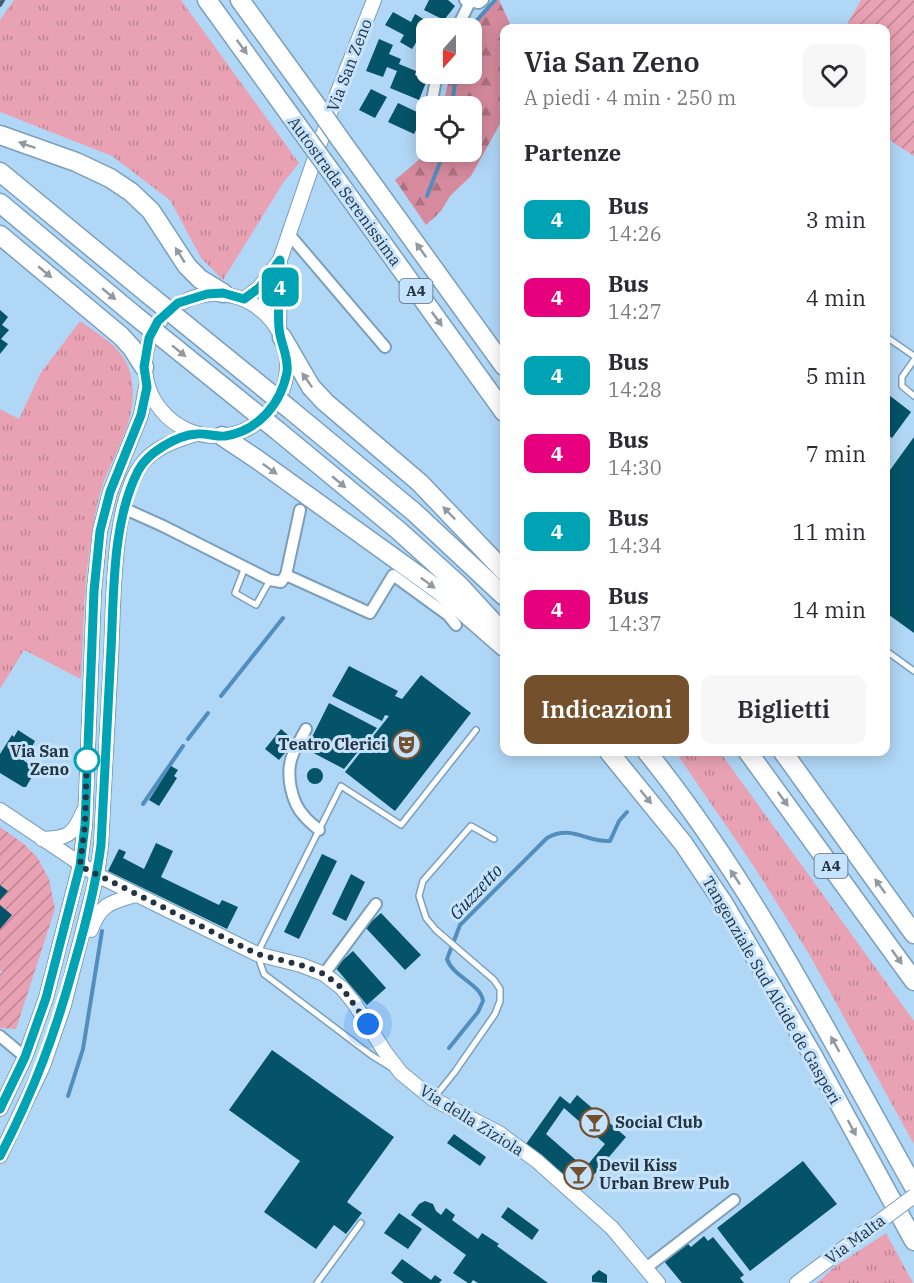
<!DOCTYPE html>
<html lang="it">
<head>
<meta charset="utf-8">
<style>
  body { margin:0; font-family:"IBM Plex Serif",serif; background:#f7f7f7; color:#2b2b33; height:100vh; display:flex; flex-direction:column; font-size:22px; white-space:nowrap }
  * { box-sizing:border-box; margin:0 }
  p { font-size:20px; color:#7c7c81 }
  .icon { flex:none; width:33px; height:33px; fill:none; stroke:currentColor; stroke-width:2; stroke-linecap:round; stroke-linejoin:round }
  .map { position:relative; flex:1; overflow:hidden }
  .sheet { position:absolute; left:500px; top:24px; width:390px; height:732px; display:flex; flex-direction:column; background:#fff; border-radius:12px; box-shadow:0 3px 15px #0003 }
  .sheet>* { flex:none }
  .badge { padding:0 12px; border-radius:9px; font-size:21px; line-height:39px }
  .needle { width:39px; rotate:201deg }
  .tools { position:absolute; left:416px; top:18px; display:grid; gap:12px }
  .tools a { display:grid; place-items:center; width:66px; height:66px; border-radius:12px; background:#fff; box-shadow:0 3px 15px #0003; font-size:30px }
  .you { position:absolute; width:30px; height:30px; margin:-15px; border:4px solid #fff; border-radius:50%; background:#1a73e8; box-shadow:0 0 0 9px #1a73e833 }
  .map>.badge { position:absolute; translate:-50% -50%; box-shadow:0 0 0 3px #fff }
  h2 { padding:0 24px; font-size:22px; line-height:54px }
  .round { display:grid; place-items:center; flex:none; width:63px; height:63px; border-radius:12px; background:#f7f7f7 }
  .headline { display:flex; align-items:center; justify-content:space-between; height:102px; padding:0 24px }
  h1 { font-size:28px; font-weight:600; line-height:45px }
  .button { display:flex; gap:12px; margin-top:auto; padding:12px 24px }
  .button a { flex:1; height:69px; border-radius:12px; background:#75502c; color:#fff; font-size:24px; font-weight:600; line-height:69px; text-align:center }
  .button a+a { background:#f7f7f7; color:#2b2b33 }
  ul { padding:0; list-style:none }
  li { display:flex; align-items:center; gap:18px; height:78px; padding:0 24px }
  li div { flex:1 }
  li b { display:block; font-size:22px }
  li em { font-style:normal }
  li .badge { min-width:66px; font-weight:700; text-align:center }
  .map>svg:first-child { display:block }
  .grass { fill:url(#grass-tufts) }
  .forest { fill:url(#forest-firs) }
  .garden { fill:url(#garden-furrows) }
  .lines { fill:none; stroke-linecap:round; stroke-linejoin:round }
  .stream { stroke:#528ebd; stroke-width:4 }
  .building { fill:#045368; fill-rule:evenodd }
  .lane-casing { stroke:#7a9fbc; stroke-width:8 }
  .street-casing { stroke:#7a9fbc; stroke-width:14 }
  .secondary-casing { stroke:#7a9fbc; stroke-width:16 }
  .highway-casing { stroke:#7a9fbc; stroke-width:21 }
  .lane { stroke:#fff; stroke-width:5 }
  .street { stroke:#fff; stroke-width:10 }
  .secondary { stroke:#fff; stroke-width:14 }
  .highway { stroke:#fff; stroke-width:18 }
  .rail { stroke:#445969; stroke-width:4 }
  .secondary-bridge-casing { stroke:#7a9fbc; stroke-width:16; stroke-linecap:butt }
  .highway-bridge-casing { stroke:#7a9fbc; stroke-width:21; stroke-linecap:butt }
  .secondary-bridge { stroke:#fff; stroke-width:14 }
  .highway-bridge { stroke:#fff; stroke-width:18 }
  .oneway { fill:#929aa0 }
  .line-casing { stroke:#fff; stroke-width:14 }
  .line { stroke:#00a3b4; stroke-width:9 }
  .walk { stroke:#253440; stroke-width:6; stroke-dasharray:0 10.8 }
  .stop-dot { fill:#fff; stroke:#00a3b4; stroke-width:3 }
  .labels { text-anchor:middle; stroke-width:6; stroke-linejoin:round; paint-order:stroke }
  .shield { fill:#c5e3fc; stroke:#556878; stroke-width:1.5 }
  .shield-label { font-size:15px; font-weight:bold; fill:#253440 }
  .street-label { font-size:16px; fill:#253440; stroke:#c5e3fc }
  .poi-label { font-size:16px; font-weight:bold; fill:#253440; stroke:#c5e3fc; text-anchor:start }
  .stop-label { font-size:16px; font-weight:bold; fill:#253440; stroke:#c5e3fc; text-anchor:end }
  .water-label { font-size:18px; font-style:italic; fill:#112c40; stroke:#c5e3fc }
</style>
</head>
<body>
<div class="map">
<svg width="914" height="1283" viewBox="0 0 914 1283">
  <defs>
    <pattern id="grass-tufts" width="24" height="20" patternUnits="userSpaceOnUse" patternTransform="scale(1.5)"><rect width="24" height="20" fill="#e9a2b3"/><path d="M3 7l-1-3M5 7V3M7 7l1-3M15 17l-1-3M17 17v-4M19 17l1-3" fill="none" stroke="#bd8593"/></pattern>
    <pattern id="forest-firs" width="22" height="20" patternUnits="userSpaceOnUse" patternTransform="scale(1.5)"><rect width="22" height="20" fill="#d58a9d"/><path d="M5 1l3.5 6h-7zM16 11l3.5 6h-7z" fill="#ad7281"/></pattern>
    <pattern id="garden-furrows" width="10" height="10" patternUnits="userSpaceOnUse" patternTransform="scale(1.5)"><rect width="10" height="10" fill="#e9a2b3"/><path d="M-1 1l2-2M0 10L10 0M9 11l2-2" fill="none" stroke="#bd8593"/></pattern>
  </defs>
  <rect width="100%" height="100%" fill="#b1d7f6"/>
  <path class="grass" d="M14,0h167l118,163 -16,20 -60,97 -22,-22 -31,-58 -58,-44 -112,-44v-92z
    M80,321c21,15 46,28 51,55 9,39 -15,73 -28,108 -5,14 -8,30 -10,45 -10,49 -9,100 -12,150l-57,-29 -24,39v-280l19,10 21,-45z
    M684,752h36l194,269v123l-105,-190 -56,-89 -74,-108z
    M886,1233l27,50h-96l17,-16z"/>
  <path class="forest" d="M496,0h3l13,28h-8v85l-3,9 -30,54 -21,20 -9,15 -15,14 -31,-45 26,-22 5,-11v5h45v-46h-28l7,-32h21v-46h-3z"/>
  <path class="garden" d="M861,0h53v156l-29,-19v-109h-40z
    M0,827l24,17 13,13 12,22 6,30 -39,120 -16,-1v-54l2,-2 -2,-2z"/>
  <g class="lines">
    <path class="stream" d="M470,28l25,-28
      M452,106l4,-32
      M427,196l17,-44
      M221,696l62,-78
      M188,739l20,-26
      M143,804l40,-58
      M449,1048l29,-36 5,-11c-2,-17 -30,-24 -36,-42l13,-34 87,-87c25,-14 40,5 63,3l9,-20 8,-9
      M68,1096l15,-47 19,-118"/>
  </g>
  <path class="building" d="M429,0h19l7,6 -11,14 -20,-10z
    M393,12l18,10 4,-8 23,14h-12v23l-7,-4 3,-4 -5,-2 -5,8 -12,-7 4,-7 -19,-10z
    M379,39l14,6 -4,9 12,5 -2,5 17,7 -1,4 12,5 -8,20 -29,-12 7,-17 -10,-4 -4,10 -17,-6z
    M371,89l16,8 -12,21 -16,-8z
    M398,103l21,10 -3,7 4,2 -6,12 -26,-12z
    M0,310l8,7 -6,8 7,5 -8,9 7,5 -8,10z
    M885,392l26,20 -19,26 -7,-5z
    M914,437v196l-29,-21v-135z
    M349,666l49,25 -3,5 7,3 19,-24 50,38 -76,98 -50,-39 44,-56 -4,-1 -3,6 -50,-25z
    M329,703l48,25 -33,41 -38,-20z
    M281,729l14,12 -16,19 -14,-11z
    M18,730l17,11 -8,16 -3,-2 -2,4 14,11 -10,17h-3l-23,-14v-19l12,-19 2,2z
    M171,766l7,4 -4,6 3,2 -18,28 -10,-6z
    M307 776a8 8 0 1 1 16 0a8 8 0 1 1-16 0Z
    M156,843l17,8 -12,26 58,28 3,-5 16,7 -11,22 -119,-58 11,-22 7,3 -3,6 21,11z
    M322,854l15,7 -38,78 -15,-7z
    M351,874l14,8 -19,39 -14,-7z
    M0,885l8,6 -8,9z
    M0,905l12,10 -12,14z
    M381,913l40,42 -16,15 -40,-43z
    M353,951l33,37 -19,17 -32,-38z
    M272,1050l122,87 -47,65 15,11 -16,21 -12,-9 -18,24 -52,-37 36,-51 -71,-51z
    M577,1095l49,42 -45,53 -55,-46 34,-48 10,8zM564,1108l41,36 -20,24 -39,-34z
    M454,1134l32,23 -6,9 -33,-23z
    M803,1161l34,43 -87,67 -33,-43z
    M425,1201l8,3 3,7 5,4 5,-7 9,7 -3,5 26,19 4,-6 17,11 -2,2 51,37h-70l-5,-3 -2,3h-3l-15,-10 13,-18 -55,-40 8,-11z
    M508,1207l31,23 -7,10 -31,-23z
    M399,1213l23,16 -14,20 -24,-16z
    M704,1236l4,5 5,-4 31,38 -4,3 4,5h-62l-19,-23 23,-18 5,5z
    M402,1259l29,21 4,-5 7,5 -3,3h-35l-13,-10z
    M599,1270l8,5v8l-15,-1v-6z"/>
  <g class="lines">
    <defs>
      <path id="lane" d="M885,336l29,20
        M914,360l-12,17v9l12,10
        M245,567l-10,26 21,12 14,-25
        M885,650l29,21
        M392,1068l-21,-13 -107,-81 -7,-20 84,-168 60,39 75,-95
        M433,1099l21,-26 41,-59 5,-13v-12l-6,-9 -58,-50 -10,-12 -7,-22 4,-15 48,-55 23,13
        M317,1283l44,-60"/>
      <path id="street" d="M465,0l14,3 4,-3
        M457,28l13,-26
        M431,106l6,-32
        M424,149l2,-16
        M288,233l97,114
        M123,508l40,18 107,54 11,2 5,-7
        M300,510l-14,65 84,38 23,-38 55,40 8,10
        M306,729c-4,8 -10,17 -13,25 -8,19 -2,49 12,63 4,5 10,9 14,13
        M324,974l52,-70
        M0,1036l25,21
        M646,1268l88,-68"/>
      <path id="secondary" d="M145 365a71 71 0 1 1 142 0a71 71 0 1 1-142 0Z
        M244,299l15,-11 21,-28 55,-161 39,-99
        M279,331l1,-71
        M0,810l97,65 160,79 44,11 23,9 18,14 12,15 31,49 16,21 32,26 66,34 38,28 75,67 46,55
        M42,839c25,-1 31,-3 41,-27
        M91,930c9,-26 20,-28 45,-35
        M0,1109l25,-52 21,-59 34,-133 5,-40 9,-234 6,-60 10,-39 31,-77 5,-28
        M0,1156l43,-90 21,-61 33,-130 4,-30c3,-62 7,-125 10,-188 3,-52 0,-149 30,-192 13,-18 36,-25 55,-31
        M797,1283l67,-50"/>
      <path id="highway" d="M207,0l101,140
        M240,0l79,109
        M0,135l76,27 34,16 21,14 20,19 36,55 13,13 23,14
        M340,139l164,227
        M329,169l175,243
        M0,172l148,122
        M0,203l133,111
        M0,235l121,101 11,12 12,19
        M282,337l29,50 14,15 95,81 84,88
        M292,411l122,101 90,84
        M278,431l120,99 62,56 44,48
        M222,436l36,24 182,131 64,56
        M609,752l74,91 41,61 88,150 102,187
        M647,752c107,133 183,287 267,435
        M748,752l166,229
        M783,752l131,182"/>
    </defs>
    <use href="#lane" class="lane-casing"/>
    <use href="#street" class="street-casing"/>
    <use href="#secondary" class="secondary-casing"/>
    <use href="#highway" class="highway-casing"/>
    <use href="#lane" class="lane"/>
    <use href="#street" class="street"/>
    <use href="#secondary" class="secondary"/>
    <use href="#highway" class="highway"/>
    <path class="rail" d="M0,5l3,-5"/>
    <defs>
      <path id="secondary-bridge" d="M864,1233l50,-37"/>
      <path id="highway-bridge" d="M319,109l21,30
        M308,140l21,29
        M148,294l144,117
        M133,314l145,117"/>
    </defs>
    <use href="#secondary-bridge" class="secondary-bridge-casing"/>
    <use href="#highway-bridge" class="highway-bridge-casing"/>
    <use href="#secondary-bridge" class="secondary-bridge"/>
    <use href="#highway-bridge" class="highway-bridge"/>
  </g>
  <defs><path id="oneway-solid" d="M-6-.8H1V-3.2L6.5 0L1 3.2V.8H-6Z" transform="scale(1.5)"/></defs>
  <g class="oneway">
    <use href="#oneway-solid" transform="translate(242 47) rotate(54)"/>
    <use href="#oneway-solid" transform="translate(27 145) rotate(-161)"/>
    <use href="#oneway-solid" transform="translate(421 250) rotate(-126)"/>
    <use href="#oneway-solid" transform="translate(180 255) rotate(-122)"/>
    <use href="#oneway-solid" transform="translate(45 272) rotate(40)"/>
    <use href="#oneway-solid" transform="translate(109 294) rotate(40)"/>
    <use href="#oneway-solid" transform="translate(437 319) rotate(54)"/>
    <use href="#oneway-solid" transform="translate(179 351) rotate(39)"/>
    <use href="#oneway-solid" transform="translate(307 380) rotate(-125)"/>
    <use href="#oneway-solid" transform="translate(270 469) rotate(36)"/>
    <use href="#oneway-solid" transform="translate(339 482) rotate(40)"/>
    <use href="#oneway-solid" transform="translate(449 513) rotate(-134)"/>
    <use href="#oneway-solid" transform="translate(428 583) rotate(36)"/>
    <use href="#oneway-solid" transform="translate(646 797) rotate(51)"/>
    <use href="#oneway-solid" transform="translate(783 799) rotate(54)"/>
    <use href="#oneway-solid" transform="translate(735 877) rotate(-124)"/>
    <use href="#oneway-solid" transform="translate(880 886) rotate(-126)"/>
    <use href="#oneway-solid" transform="translate(897 957) rotate(54)"/>
    <use href="#oneway-solid" transform="translate(835 1044) rotate(-119)"/>
    <use href="#oneway-solid" transform="translate(852 1128) rotate(62)"/>
  </g>
  <g class="lines">
    <defs>
      <path id="line" d="M0,1109l25,-52 21,-59 34,-132 5,-41 9,-234 6,-60 10,-39 31,-77 6,-28 -3,-20 5,-29 9,-17 20,-18 29,-9 16,-1 21,6 15,-11 21,-28c1,23 -3,45 -1,68 1,15 10,28 8,44 -6,32 -29,59 -62,64 -9,1 -19,-3 -28,-2 -20,1 -50,19 -59,37 -26,51 -24,122 -27,179 -3,65 -7,130 -10,195 -5,40 -15,78 -26,116 -19,71 -41,130 -75,195"/>
    </defs>
    <use href="#line" class="line-casing"/>
    <use href="#line" class="line"/>
    <path class="walk" d="M87,760v-3l-2,68 -5,41 177,88 44,11 23,9 18,14 26,36"/>
  </g>
  <defs>
    <symbol id="theatre-ring" viewBox="-11 -11 22 22"><circle r="9.5" fill="#c5e3fc" stroke="#75502c" stroke-width="1.5"/><path d="M-5-5.5Q0-4 5-5.5V0Q5 5 0 6Q-5 5-5 0ZM-3.3-2.5H-1v1.5H-3.3ZM1-2.5H3.3v1.5H1ZM-2.8 1Q0 5.5 2.8 1Z" fill="#75502c"/></symbol>
    <symbol id="bar-ring" viewBox="-11 -11 22 22"><circle r="9.5" fill="#c5e3fc" stroke="#75502c" stroke-width="1.5"/><path d="M-6-5H6L.8 .8V4.5H3.5V6h-7V4.5H-.8V.8Z" fill="#75502c"/></symbol>
  </defs>
  <g fill-rule="evenodd">
    <use href="#theatre-ring" x="390" y="728" width="33" height="33"/>
    <use href="#bar-ring" x="578" y="1106" width="33" height="33"/>
    <use href="#bar-ring" x="562" y="1158" width="33" height="33"/>
  </g>
  <circle class="stop-dot" cx="87" cy="760" r="12"/>
  <g class="labels">
    <g class="shield">
      <rect x="399.5" y="279" width="33" height="24" rx="4.5"/>
      <rect x="814.5" y="854" width="33" height="24" rx="4.5"/>
    </g>
    <g class="shield-label">
      <text x="416" y="296">A4</text>
      <text x="831" y="871">A4</text>
    </g>
    <g class="street-label">
      <text transform="translate(349 65) rotate(-69)" y="6">Via San Zeno</text>
      <text transform="translate(345 191) rotate(54)" y="6">Autostrada Serenissima</text>
      <text transform="translate(772 990) rotate(60)" y="6">Tangenziale Sud Alcide de Gasperi</text>
      <text transform="translate(472 1120) rotate(32)" y="6">Via della Ziziola</text>
      <text transform="translate(855 1239) rotate(-37)" y="6">Via Malta</text>
    </g>
    <g class="poi-label">
      <text x="386" y="750" text-anchor="end">Teatro Clerici</text>
      <text x="615" y="1128">Social Club</text>
      <text x="599" y="1171">Devil Kiss<tspan x="599" dy="18">Urban Brew Pub</tspan></text>
    </g>
    <g class="stop-label">
      <text x="69" y="757">Via San<tspan x="69" dy="18">Zeno</tspan></text>
    </g>
    <g class="water-label">
      <text transform="translate(476 892) rotate(-47)" y="6">Guzzetto</text>
    </g>
  </g>
</svg>
<div class="tools">
<a><svg class="needle" viewBox="-14 -14 28 28"><path d="M0-13l5 13h-10z" fill="#e53935"/><path d="M0 13l5-13h-10z" fill="#7c7c81"/></svg></a>
<a><svg class="icon" aria-label="locate" viewBox="0 0 24 24"><circle cx="12" cy="12" r="6"/><path d="M12 2v4M12 18v4M2 12h4M18 12h4"/></svg></a>
</div>
<div class="you" style="left:368px;top:1024px"></div>
<b class="badge" style="left:280px;top:287px;background:#00a3b4;color:#fff">4</b>
<section class="sheet">
<div class="headline"><div><h1>Via San Zeno</h1><p>A piedi · 4 min · 250 m</p></div><a class="round"><svg class="icon" aria-label="heart" viewBox="0 0 24 24"><path d="M12 20l-8-8c-3-5 5-10 8-4 3-6 11-1 8 4z"/></svg></a></div>
<h2>Partenze</h2>
<ul>
<li><span class="badge" style="background:#00a3b4;color:#fff">4</span><div><b>Bus</b><p>14:26</p></div><em>3 min</em></li>
<li><span class="badge" style="background:#e6007e;color:#fff">4</span><div><b>Bus</b><p>14:27</p></div><em>4 min</em></li>
<li><span class="badge" style="background:#00a3b4;color:#fff">4</span><div><b>Bus</b><p>14:28</p></div><em>5 min</em></li>
<li><span class="badge" style="background:#e6007e;color:#fff">4</span><div><b>Bus</b><p>14:30</p></div><em>7 min</em></li>
<li><span class="badge" style="background:#00a3b4;color:#fff">4</span><div><b>Bus</b><p>14:34</p></div><em>11 min</em></li>
<li><span class="badge" style="background:#e6007e;color:#fff">4</span><div><b>Bus</b><p>14:37</p></div><em>14 min</em></li>
</ul>
<div class="button"><a>Indicazioni</a><a>Biglietti</a></div>
</section>
</div>
</body>
</html>
